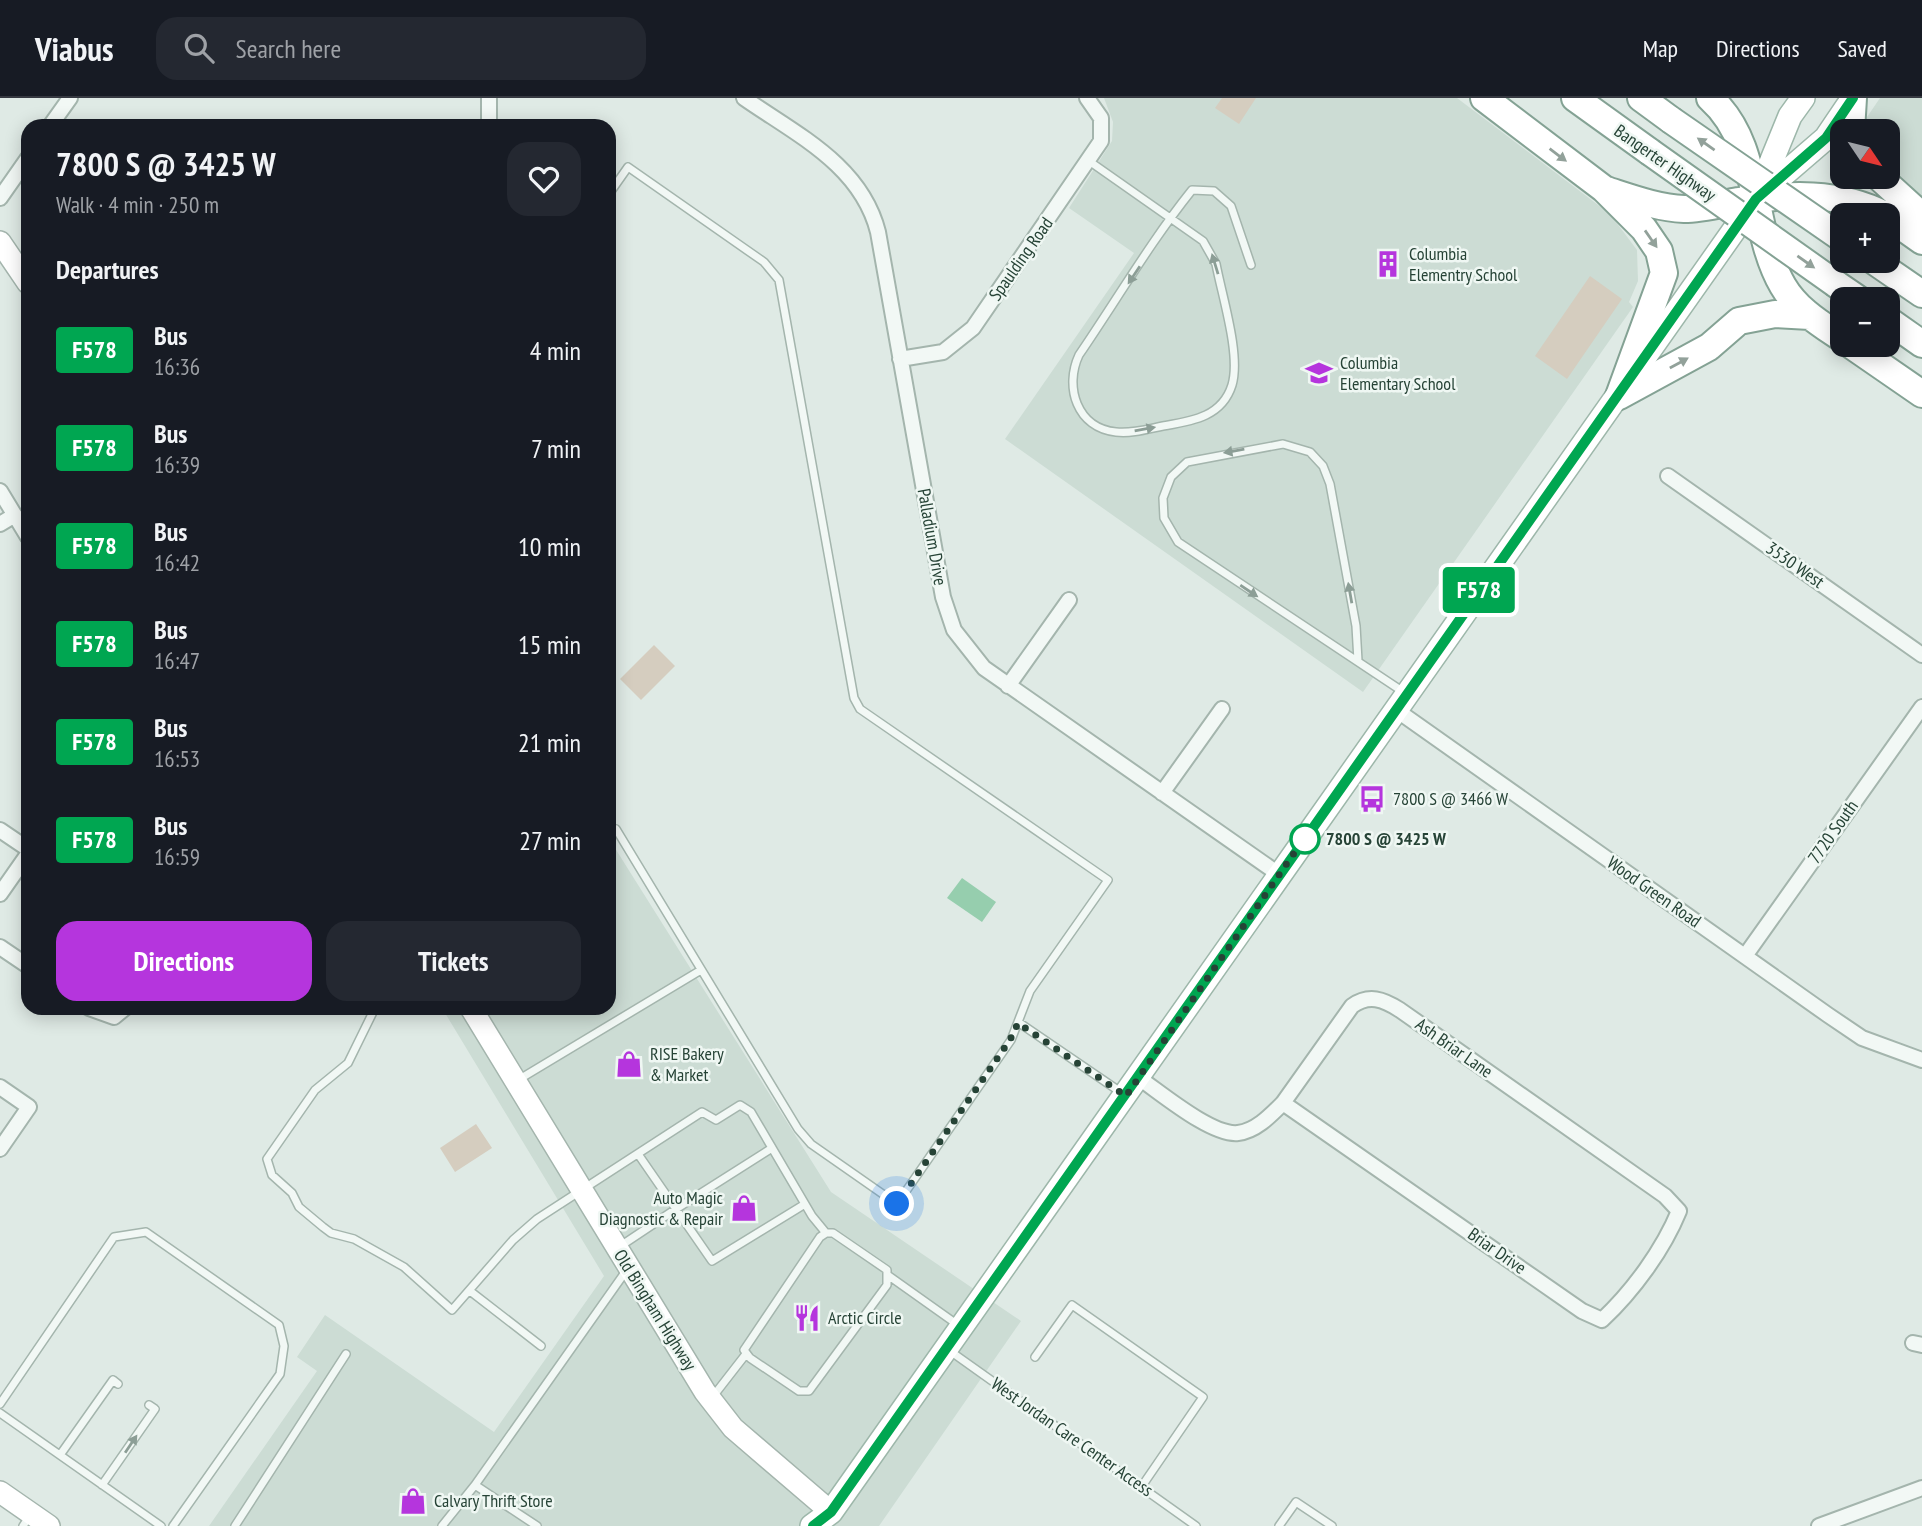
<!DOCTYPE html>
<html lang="en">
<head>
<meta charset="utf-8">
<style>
  body { margin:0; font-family:"PT Sans Narrow",sans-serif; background:#242831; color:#f1f3f6; height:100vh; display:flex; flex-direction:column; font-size:26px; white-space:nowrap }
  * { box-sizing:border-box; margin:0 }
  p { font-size:23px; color:#9ea1a6 }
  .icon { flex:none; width:38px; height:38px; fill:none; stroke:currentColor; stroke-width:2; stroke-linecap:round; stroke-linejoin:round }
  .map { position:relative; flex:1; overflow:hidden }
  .details { position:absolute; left:21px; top:21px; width:595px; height:896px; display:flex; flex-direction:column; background:#171b24; border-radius:21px; box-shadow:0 4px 18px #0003 }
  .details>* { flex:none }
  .badge { padding:0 14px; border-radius:5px; font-size:24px; line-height:46px }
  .needle { width:46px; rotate:125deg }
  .controls { position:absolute; left:1830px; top:21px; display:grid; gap:14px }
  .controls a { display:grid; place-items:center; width:70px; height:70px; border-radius:14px; background:#171b24; box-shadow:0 4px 18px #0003; font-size:35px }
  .you { position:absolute; width:35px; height:35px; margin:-18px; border:5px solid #fff; border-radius:50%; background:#1a73e8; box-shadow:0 0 0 10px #1a73e833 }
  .map>.badge { position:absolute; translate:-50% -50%; box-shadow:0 0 0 4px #fff }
  h2 { padding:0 35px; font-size:26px; line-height:63px }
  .round { display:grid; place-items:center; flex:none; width:74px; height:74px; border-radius:21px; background:#242831 }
  .headline { display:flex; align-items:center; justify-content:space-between; height:119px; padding:0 35px }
  h1 { font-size:33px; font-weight:700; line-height:52px }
  .cta { display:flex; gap:14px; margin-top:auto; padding:14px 35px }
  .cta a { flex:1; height:80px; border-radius:21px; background:#b535dd; color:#fff; font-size:28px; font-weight:700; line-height:80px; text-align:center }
  .cta a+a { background:#242831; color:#f1f3f6 }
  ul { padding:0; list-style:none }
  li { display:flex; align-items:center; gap:21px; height:98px; padding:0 35px }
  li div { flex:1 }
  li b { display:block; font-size:26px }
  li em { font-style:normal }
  li .badge { min-width:77px; font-weight:700; text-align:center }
  header { display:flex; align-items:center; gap:42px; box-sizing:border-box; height:98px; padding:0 35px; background:#171b24; border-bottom:2px solid #363941 }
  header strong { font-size:33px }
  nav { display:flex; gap:38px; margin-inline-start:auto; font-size:24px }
  .search { width:490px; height:63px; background:#242831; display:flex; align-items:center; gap:18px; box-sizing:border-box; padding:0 24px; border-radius:21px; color:#9ea1a6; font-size:26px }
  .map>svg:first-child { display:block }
  .built { fill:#ccdcd4 }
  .green { fill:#d5cdbf }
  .water { fill:#96ceae }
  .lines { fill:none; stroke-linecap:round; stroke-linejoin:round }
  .lane-casing { stroke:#a4b5ad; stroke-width:10 }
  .street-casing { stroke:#a4b5ad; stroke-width:18 }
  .secondary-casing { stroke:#a4b5ad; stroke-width:24 }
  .primary-casing { stroke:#9db7aa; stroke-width:26 }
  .highway-casing { stroke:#84a294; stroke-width:30 }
  .lane { stroke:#f2f8f5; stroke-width:7 }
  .street { stroke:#f2f8f5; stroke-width:14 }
  .secondary { stroke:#fff; stroke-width:21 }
  .primary { stroke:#fff; stroke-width:23 }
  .highway { stroke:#fff; stroke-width:26 }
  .highway-bridge-casing { stroke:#84a294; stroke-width:30; stroke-linecap:butt }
  .highway-bridge { stroke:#fff; stroke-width:26 }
  .oneway { fill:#92a19a }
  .oneway2 { fill:#8c9e96 }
  .line-casing { stroke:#fff; stroke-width:16 }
  .line { stroke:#00a651; stroke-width:10 }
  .walk { stroke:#264336; stroke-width:7; stroke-dasharray:0 12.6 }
  .stop-dot { fill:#fff; stroke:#00a651; stroke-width:3.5 }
  .labels { text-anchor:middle; stroke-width:5; stroke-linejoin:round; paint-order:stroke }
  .street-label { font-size:18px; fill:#264336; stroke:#eff7f3 }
  .poi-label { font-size:18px; fill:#264336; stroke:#eff7f3; text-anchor:start }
  .stop-label { font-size:18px; font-weight:bold; fill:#264336; stroke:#eff7f3; text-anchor:start }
</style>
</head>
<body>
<header>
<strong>Viabus</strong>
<div class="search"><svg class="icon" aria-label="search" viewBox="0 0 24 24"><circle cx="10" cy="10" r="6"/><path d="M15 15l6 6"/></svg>Search here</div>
<nav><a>Map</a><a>Directions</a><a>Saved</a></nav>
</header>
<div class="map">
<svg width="1922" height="1428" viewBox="0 0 1922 1428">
  <rect width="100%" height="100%" fill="#dfeae5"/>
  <path class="built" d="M1104,0h353l153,116 27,36 1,31 -9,21 4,5 -270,385 -358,-253 129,-186 -65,-45 43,-67 1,-19z
    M1880,0h42v100l-34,-31v-36h-26l3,-11z
    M613,747l218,347 190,129 -142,205h-670l108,-155 -20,-14 28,-42 169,117 110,-156 -162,-268h167v-161z"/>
  <path class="green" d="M1222,0h34l-17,26 -24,-16z
    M1590,178l32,23 -55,80 -32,-23z
    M654,547l21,21 -34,34 -21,-21z
    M476,1026l16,24 -37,24 -15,-24z"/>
  <path class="water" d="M962,780l34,24 -14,20 -35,-24z"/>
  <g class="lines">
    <defs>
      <path id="lane" d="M1089,63l114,80 13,23c6,32 25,91 16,121 -10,32 -40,36 -69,41 -15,3 -32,8 -47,6 -39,-4 -52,-45 -37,-77 37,-54 72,-114 113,-165l22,1 17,15 20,59
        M609,96l19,-27 136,95 15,18 75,418 6,11 248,171 -78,111 -19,49 -114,164 -86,-60 -13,-15 -182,-300 -7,5
        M1358,563l-2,-35 -26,-142 -7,-18 -13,-14 -27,-8 -96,18 -16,15 -8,21 1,20 14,24 227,151
        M375,910l-27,55 -33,27 -48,69 5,16 20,18 7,14 24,20 8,6 23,6 50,28 48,43 61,-70 24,-21 165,-107 14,8 24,-15 11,7 61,104 14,17h7l54,37v15l-78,106h-10l-49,-33 -6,-8 76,-113 6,-4
        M1018,924l104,71
        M518,982l183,-110
        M638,1056l38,55 96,-61
        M619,1149l57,-38 36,52 93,-57
        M889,1178l69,49
        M470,1193l71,55
        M950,1253l246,175
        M1035,1259l37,-52 131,92 -61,89
        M711,1301l35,-45
        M0,1306l114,-167 32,-5 133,93 5,21 -4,28 -107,152
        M0,1315l161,113
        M60,1357l53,-75 5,4
        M102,1387l53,-76 -6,-4
        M475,1387l151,-214
        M23,1428l8,-12
        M235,1428l111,-172
        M442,1428l33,-41 62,41
        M1279,1428l17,-24 36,24"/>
      <path id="street" d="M489,0v28
        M744,0c53,37 117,67 134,134l65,365 11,33 30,38 296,207
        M50,28l20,-28
        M0,100l28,-40
        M900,261l43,-7 30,-24 128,-187v-23l-14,-20
        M1668,378l254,179
        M0,393l28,46
        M0,426l15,-9
        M1008,588l61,-86
        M1395,611l433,306 34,23 60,22
        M1162,695l60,-84
        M0,732l28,19
        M0,796l28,-40
        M0,849l28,19
        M1745,858l177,-249
        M89,910l25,9 11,-9
        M1139,980c22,15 73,58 99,55 18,-2 33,-18 45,-30l69,-97c17,-12 31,-7 48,4l265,186 14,15c-16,39 -46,80 -77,109l-20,-9 -299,-208
        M0,989l29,20 -29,42
        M1913,1245l9,2
        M1819,1428l103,-38"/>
      <path id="secondary" d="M0,144l28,41
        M471,910l234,384 28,36 98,84
        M0,1394l49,34"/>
      <path id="primary" d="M1761,96l65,-56 27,-40
        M812,1428l19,-14 925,-1313 34,-83 13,-18"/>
      <path id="highway" d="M1484,0l120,91 40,40 15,22 5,22 -45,123
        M1575,0l75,54
        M1641,0l30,22
        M1710,0c53,47 39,130 73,188 14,24 38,38 60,53
        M1851,33l2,-33
        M1879,79l43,39
        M1606,92c25,8 52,18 78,19 18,0 37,-5 54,-8 50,-7 101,-10 147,14
        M1888,119l34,24
        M1874,163l48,33
        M1836,186l22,15
        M1888,222l34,24
        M1851,247l71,49
        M1619,298l90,-49 30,-26 36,-7 35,2"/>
    </defs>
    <use href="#lane" class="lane-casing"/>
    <use href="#street" class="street-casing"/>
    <use href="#secondary" class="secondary-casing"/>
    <use href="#primary" class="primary-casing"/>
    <use href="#highway" class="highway-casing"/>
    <use href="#lane" class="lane"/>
    <use href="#street" class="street"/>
    <use href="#secondary" class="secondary"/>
    <use href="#primary" class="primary"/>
    <use href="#highway" class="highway"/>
    <defs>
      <path id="highway-bridge" d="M1671,22l172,119
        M1650,54l186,132"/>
    </defs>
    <use href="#highway-bridge" class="highway-bridge-casing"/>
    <use href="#highway-bridge" class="highway-bridge"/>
  </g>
  <defs><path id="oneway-solid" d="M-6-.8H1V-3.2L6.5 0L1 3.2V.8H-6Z" transform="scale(1.75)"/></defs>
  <g class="oneway">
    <use href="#oneway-solid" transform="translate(1706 46) rotate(-145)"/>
    <use href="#oneway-solid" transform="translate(1558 57) rotate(37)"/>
    <use href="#oneway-solid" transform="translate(1651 141) rotate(55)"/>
    <use href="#oneway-solid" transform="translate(1806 164) rotate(35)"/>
    <use href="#oneway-solid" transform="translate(1679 265) rotate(-29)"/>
  </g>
  <g class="oneway2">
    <use href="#oneway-solid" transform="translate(1215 166) rotate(-107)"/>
    <use href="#oneway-solid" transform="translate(1134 177) rotate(124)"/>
    <use href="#oneway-solid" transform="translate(1145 331) rotate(-10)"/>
    <use href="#oneway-solid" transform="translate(1234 353) rotate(170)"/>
    <use href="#oneway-solid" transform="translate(1249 493) rotate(34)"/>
    <use href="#oneway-solid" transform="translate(1350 495) rotate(-100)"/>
    <use href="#oneway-solid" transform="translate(131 1346) rotate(-56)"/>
  </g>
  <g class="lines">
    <defs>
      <path id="line" d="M813,1428l18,-14 925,-1313 70,-61 27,-40"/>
    </defs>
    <use href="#line" class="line-casing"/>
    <use href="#line" class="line"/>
    <path class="walk" d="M897,1106l113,-164 8,-17 108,73 182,-263 -3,6"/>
  </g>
  <defs>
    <symbol id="building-bare" viewBox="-9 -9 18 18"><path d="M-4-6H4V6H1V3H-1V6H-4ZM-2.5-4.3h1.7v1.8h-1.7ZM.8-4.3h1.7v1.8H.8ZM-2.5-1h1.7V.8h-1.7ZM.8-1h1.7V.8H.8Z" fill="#b535dd" stroke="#eff7f3" stroke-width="2.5" paint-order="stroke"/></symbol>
    <symbol id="school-bare" viewBox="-9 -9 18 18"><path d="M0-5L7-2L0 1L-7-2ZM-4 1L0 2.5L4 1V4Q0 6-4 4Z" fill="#b535dd" stroke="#eff7f3" stroke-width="2.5" paint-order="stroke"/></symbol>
    <symbol id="bus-bare" viewBox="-9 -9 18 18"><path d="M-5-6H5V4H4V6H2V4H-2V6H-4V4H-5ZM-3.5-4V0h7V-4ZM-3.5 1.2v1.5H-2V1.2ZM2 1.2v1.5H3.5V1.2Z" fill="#b535dd" stroke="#eff7f3" stroke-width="2.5" paint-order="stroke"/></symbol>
    <symbol id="shop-bare" viewBox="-9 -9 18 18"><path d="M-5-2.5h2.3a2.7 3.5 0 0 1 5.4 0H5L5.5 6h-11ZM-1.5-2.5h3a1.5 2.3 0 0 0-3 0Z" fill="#b535dd" stroke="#eff7f3" stroke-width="2.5" paint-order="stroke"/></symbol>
    <symbol id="restaurant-bare" viewBox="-9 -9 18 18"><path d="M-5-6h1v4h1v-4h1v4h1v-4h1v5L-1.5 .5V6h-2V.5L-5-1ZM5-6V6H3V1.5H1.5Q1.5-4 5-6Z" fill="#b535dd" stroke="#eff7f3" stroke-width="2.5" paint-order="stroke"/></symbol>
  </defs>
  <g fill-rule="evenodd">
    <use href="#building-bare" x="1369" y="147" width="38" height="38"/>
    <use href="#school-bare" x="1300" y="256" width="38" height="38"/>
    <use href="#bus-bare" x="1353" y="682" width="38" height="38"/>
    <use href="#shop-bare" x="610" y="947" width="38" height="38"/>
    <use href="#shop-bare" x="725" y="1091" width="38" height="38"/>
    <use href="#restaurant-bare" x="788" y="1201" width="38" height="38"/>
    <use href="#shop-bare" x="394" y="1384" width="38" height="38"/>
  </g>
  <circle class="stop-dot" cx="1305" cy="741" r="14"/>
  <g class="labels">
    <g class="street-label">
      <text transform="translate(1665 65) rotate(35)" y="6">Bangerter Highway</text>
      <text transform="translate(1021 161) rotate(-55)" y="6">Spaulding Road</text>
      <text transform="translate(932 439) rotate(80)" y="6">Palladium Drive</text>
      <text transform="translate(1795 467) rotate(35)" y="6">3530 West</text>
      <text transform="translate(1833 734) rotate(-55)" y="6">7720 South</text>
      <text transform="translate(1654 794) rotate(35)" y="6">Wood Green Road</text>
      <text transform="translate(1454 950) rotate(35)" y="6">Ash Briar Lane</text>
      <text transform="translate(1497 1153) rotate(35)" y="6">Briar Drive</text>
      <text transform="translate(655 1212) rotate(58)" y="6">Old Bingham Highway</text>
      <text transform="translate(1072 1339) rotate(35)" y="6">West Jordan Care Center Access</text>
    </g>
    <g class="poi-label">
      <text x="1409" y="162">Columbia<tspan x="1409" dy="21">Elementry School</tspan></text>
      <text x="1340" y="271">Columbia<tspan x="1340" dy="21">Elementary School</tspan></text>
      <text x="1393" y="707">7800 S @ 3466 W</text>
      <text x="650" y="962">RISE Bakery<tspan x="650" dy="21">&amp; Market</tspan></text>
      <text x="723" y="1106" text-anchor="end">Auto Magic<tspan x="723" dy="21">Diagnostic &amp; Repair</tspan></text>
      <text x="828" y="1226">Arctic Circle</text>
      <text x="434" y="1409">Calvary Thrift Store</text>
    </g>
    <g class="stop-label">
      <text x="1326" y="747">7800 S @ 3425 W</text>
    </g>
  </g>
</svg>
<div class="controls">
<a><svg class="needle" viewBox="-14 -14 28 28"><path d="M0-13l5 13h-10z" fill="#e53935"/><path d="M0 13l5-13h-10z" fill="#9ea1a6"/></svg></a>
<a>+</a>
<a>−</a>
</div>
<div class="you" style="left:897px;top:1106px"></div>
<b class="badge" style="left:1479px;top:492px;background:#00a651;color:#fff">F578</b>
<section class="details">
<div class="headline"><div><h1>7800 S @ 3425 W</h1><p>Walk · 4 min · 250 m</p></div><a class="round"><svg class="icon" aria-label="heart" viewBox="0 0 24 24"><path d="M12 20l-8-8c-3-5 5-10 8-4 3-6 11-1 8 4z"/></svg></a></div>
<h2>Departures</h2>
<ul>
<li><span class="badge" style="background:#00a651;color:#fff">F578</span><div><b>Bus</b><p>16:36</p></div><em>4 min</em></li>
<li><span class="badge" style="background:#00a651;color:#fff">F578</span><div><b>Bus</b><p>16:39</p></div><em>7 min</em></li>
<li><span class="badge" style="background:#00a651;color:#fff">F578</span><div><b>Bus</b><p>16:42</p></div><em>10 min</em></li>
<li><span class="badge" style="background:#00a651;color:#fff">F578</span><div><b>Bus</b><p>16:47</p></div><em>15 min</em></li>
<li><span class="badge" style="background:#00a651;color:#fff">F578</span><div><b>Bus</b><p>16:53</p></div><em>21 min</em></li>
<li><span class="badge" style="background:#00a651;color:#fff">F578</span><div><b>Bus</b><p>16:59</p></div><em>27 min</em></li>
</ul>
<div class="cta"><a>Directions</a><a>Tickets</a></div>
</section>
</div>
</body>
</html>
